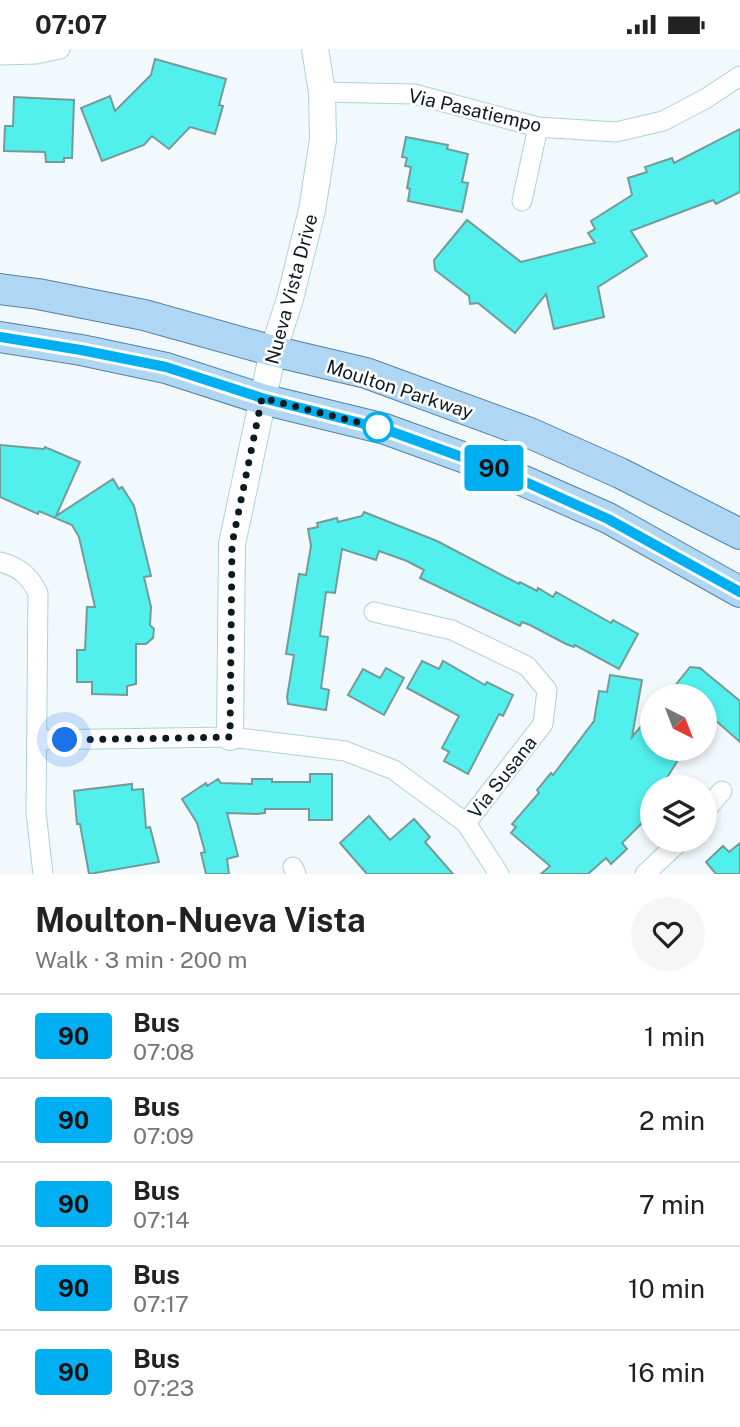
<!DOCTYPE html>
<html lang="en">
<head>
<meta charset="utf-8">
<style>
  body { margin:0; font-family:"Public Sans",sans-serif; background:#f6f6f6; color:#222; height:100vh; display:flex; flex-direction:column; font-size:26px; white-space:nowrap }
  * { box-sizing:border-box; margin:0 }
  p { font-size:23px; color:#767676 }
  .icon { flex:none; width:38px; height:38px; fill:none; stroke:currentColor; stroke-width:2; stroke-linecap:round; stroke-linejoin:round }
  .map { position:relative; height:825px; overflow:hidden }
  .drawer { display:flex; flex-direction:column; background:#fff; flex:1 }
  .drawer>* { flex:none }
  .badge { padding:0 14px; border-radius:5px; font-size:24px; line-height:46px }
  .needle { width:46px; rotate:138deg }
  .tools { position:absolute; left:640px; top:635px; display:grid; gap:14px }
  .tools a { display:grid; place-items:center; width:77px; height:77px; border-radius:50%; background:#fff; box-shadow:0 4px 10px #0003; font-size:35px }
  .you { position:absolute; width:35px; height:35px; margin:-18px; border:5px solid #fff; border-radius:50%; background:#1a73e8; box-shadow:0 0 0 10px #1a73e833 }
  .map>.badge { position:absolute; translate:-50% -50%; box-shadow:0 0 0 4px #fff }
  .round { display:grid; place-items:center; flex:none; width:74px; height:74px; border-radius:37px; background:#f6f6f6 }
  .head { display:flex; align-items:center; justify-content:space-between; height:119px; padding:0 35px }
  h1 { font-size:33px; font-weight:700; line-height:52px }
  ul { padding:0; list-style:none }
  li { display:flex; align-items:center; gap:21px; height:84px; padding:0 35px; border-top:2px solid #e0e0e0 }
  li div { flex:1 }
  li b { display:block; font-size:26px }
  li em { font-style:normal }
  li .badge { min-width:77px; font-weight:700; text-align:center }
  .status { display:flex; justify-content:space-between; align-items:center; height:49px; padding:0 35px; background:#fff; direction:ltr }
  .status svg { height:19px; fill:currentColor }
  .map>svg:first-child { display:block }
  .building { fill:#51f0ed; stroke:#749b9a; stroke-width:2 }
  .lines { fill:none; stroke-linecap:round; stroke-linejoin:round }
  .street-casing { stroke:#abd2dc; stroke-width:21 }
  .secondary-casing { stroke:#abd2dc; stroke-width:28 }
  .primary-casing { stroke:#5383a2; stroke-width:32 }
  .street { stroke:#fff; stroke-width:19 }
  .secondary { stroke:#fff; stroke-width:26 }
  .primary { stroke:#afd6f2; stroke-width:30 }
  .line-casing { stroke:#fff; stroke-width:16 }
  .line { stroke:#00aff2; stroke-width:10 }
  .walk { stroke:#0c1b1f; stroke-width:7; stroke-dasharray:0 12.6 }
  .stop-dot { fill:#fff; stroke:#00aff2; stroke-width:3.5 }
  .labels { text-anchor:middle; stroke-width:5; stroke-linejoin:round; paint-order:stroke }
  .street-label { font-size:19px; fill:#0c1b1f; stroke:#fff }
</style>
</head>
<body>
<div class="status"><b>07:07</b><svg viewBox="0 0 49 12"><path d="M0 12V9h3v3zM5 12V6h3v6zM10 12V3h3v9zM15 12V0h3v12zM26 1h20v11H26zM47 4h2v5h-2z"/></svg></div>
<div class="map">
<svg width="740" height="825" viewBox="0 0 740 825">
  <rect width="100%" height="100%" fill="#f2f9fc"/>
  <path class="building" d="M155,10l71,20 -7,26 4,1 -8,28 -25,-7 -21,22 -17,-13 -8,9 -42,16 -21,-53 29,-12 5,15 36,-36z
    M14,48l60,3 -2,58h-8v4h-18l-1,-10 -41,-1 1,-25h8z
    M740,80v63l-24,12 -3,-4 -82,31 16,25 -49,31 6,30 -50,12 -8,-35 -31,39 -37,-30 -8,1 -1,-8 -34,-26 -1,-10 33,-40 54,42 74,-19 -7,-10 7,-4 -4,-8 41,-26 -4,-17 19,-6 -2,-5 27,-9 2,5z
    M406,88l42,8 -1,4 21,5 -6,28 6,1 -6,29 -54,-11 2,-12 -3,-1 4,-21 -6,-1 2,-8 -5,-1z
    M0,396l44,4 1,-2 35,15 -24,54 57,-37 6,10 3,-2 12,19 17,70 -7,1 7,30 -1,18 4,4 -1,9 -7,6h-10v40l-9,2v9l-35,-1v-12h-15v-32h8l2,-43h8l-16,-70 -7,-12 -33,-14 -1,3 -38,-17z
    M364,463l73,29 82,43 1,-2 17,9 1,-3 15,9 3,-5 55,31 2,-3 25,14 -19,35 -44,-24 -1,2 -8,-3 -36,-19 -8,-3 -2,4 -100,-48 4,-8 -17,-9 -28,-10 -3,9 -34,-11 -7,44 -9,-1 -6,44 8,1 -7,51 8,2 -3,20 -38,-6 -1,-7 7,-42 -8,-1 13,-80 7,1 5,-29 -3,-17 10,-2 -1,-4 20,-5 1,4 24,-6z
    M422,612l17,8 4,-8 42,24 2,-3 26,13 -10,21 -4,-2 -31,60 -24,-13 5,-9 -7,-4 17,-32 -52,-28z
    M690,618l10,1 40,33v41l-35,-31v-14h-39z
    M386,619l18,10 -20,37 -36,-20 15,-26 17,9z
    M610,626l32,5 -10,57 21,-25v37h32l-24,38h-8v25l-31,31 5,6 -16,15 -5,-6 -18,16h-47l9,-8 -39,-33 5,-6 -4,-3 27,-31 -2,-3 14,-17 2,2 41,-54 5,-30 8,1z
    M310,725h22v46h-23v-11h-44v4l-8,1 -30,-1 11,43 -11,3 2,15h-23l-5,-21 4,-1 -8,-29 -15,-24 24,-16 1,3 11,-7 3,4 31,1v-5h20v3h38z
    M132,735v6l11,-1 3,39 4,-1 9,35 -70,12 -9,-50h-3l-3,-33z
    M369,767l21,24 24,-21 16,18 -5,5 28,32h-86l-27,-31z
    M740,794v31h-24l-10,-12 17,-16 6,6z"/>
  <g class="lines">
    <defs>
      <path id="street" d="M0,6l36,-1 24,-5
        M322,43l92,2 124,33 78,5 47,-11 42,-22 35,-23
        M522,152l16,-74
        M0,513c19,5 29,13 38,31l-2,219 7,62
        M374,563l78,18 75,36 20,24 -4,34 -77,99
        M37,691l193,-3 115,14 49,19 72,53 33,51
        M705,762l17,-20
        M293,818l3,7
        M645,825l36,-34"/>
      <path id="secondary" d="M230,688l2,-193 41,-193 17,-52 22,-89 11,-70 -1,-48 -7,-43"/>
      <path id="primary" d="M0,240l38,5 106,21 129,36 93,22 164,60 90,40 120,61
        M0,288l81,13 85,18 96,31 123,30 116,42 107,47 132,74"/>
    </defs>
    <use href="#street" class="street-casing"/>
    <use href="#secondary" class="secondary-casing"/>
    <use href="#primary" class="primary-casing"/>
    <use href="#street" class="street"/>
    <use href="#secondary" class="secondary"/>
    <use href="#primary" class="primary"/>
  </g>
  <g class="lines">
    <defs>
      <path id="line" d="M0,288l81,13 85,17 96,31 122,31 117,42 107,48 132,73"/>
    </defs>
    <use href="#line" class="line-casing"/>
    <use href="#line" class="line"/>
    <path class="walk" d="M65,691l165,-3 2,-193 30,-146 122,31 -6,-2"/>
  </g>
  <circle class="stop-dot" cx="378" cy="378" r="14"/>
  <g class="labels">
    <g class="street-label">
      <text transform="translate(475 61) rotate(13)" y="7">Via Pasatiempo</text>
      <text transform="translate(291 240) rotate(-75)" y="7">Nueva Vista Drive</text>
      <text transform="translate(400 340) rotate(18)" y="7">Moulton Parkway</text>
      <text transform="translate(502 728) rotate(-52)" y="7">Via Susana</text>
    </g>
  </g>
</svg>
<div class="tools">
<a><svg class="needle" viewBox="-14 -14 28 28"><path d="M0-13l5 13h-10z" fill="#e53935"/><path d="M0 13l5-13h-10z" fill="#767676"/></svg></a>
<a><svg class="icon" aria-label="layers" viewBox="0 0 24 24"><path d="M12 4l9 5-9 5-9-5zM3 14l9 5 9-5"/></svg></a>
</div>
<div class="you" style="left:65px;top:691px"></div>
<b class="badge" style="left:494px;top:419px;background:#00aff2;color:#111">90</b>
</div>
<section class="drawer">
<div class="head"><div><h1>Moulton-Nueva Vista</h1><p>Walk · 3 min · 200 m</p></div><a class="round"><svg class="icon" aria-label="heart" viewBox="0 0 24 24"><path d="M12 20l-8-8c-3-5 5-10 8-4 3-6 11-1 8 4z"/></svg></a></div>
<ul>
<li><span class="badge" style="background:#00aff2;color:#111">90</span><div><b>Bus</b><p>07:08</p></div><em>1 min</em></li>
<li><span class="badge" style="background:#00aff2;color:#111">90</span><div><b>Bus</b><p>07:09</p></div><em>2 min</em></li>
<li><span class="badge" style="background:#00aff2;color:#111">90</span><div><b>Bus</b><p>07:14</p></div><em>7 min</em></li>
<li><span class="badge" style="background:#00aff2;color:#111">90</span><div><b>Bus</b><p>07:17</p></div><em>10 min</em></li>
<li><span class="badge" style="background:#00aff2;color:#111">90</span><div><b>Bus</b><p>07:23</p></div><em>16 min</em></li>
</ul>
</section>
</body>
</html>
